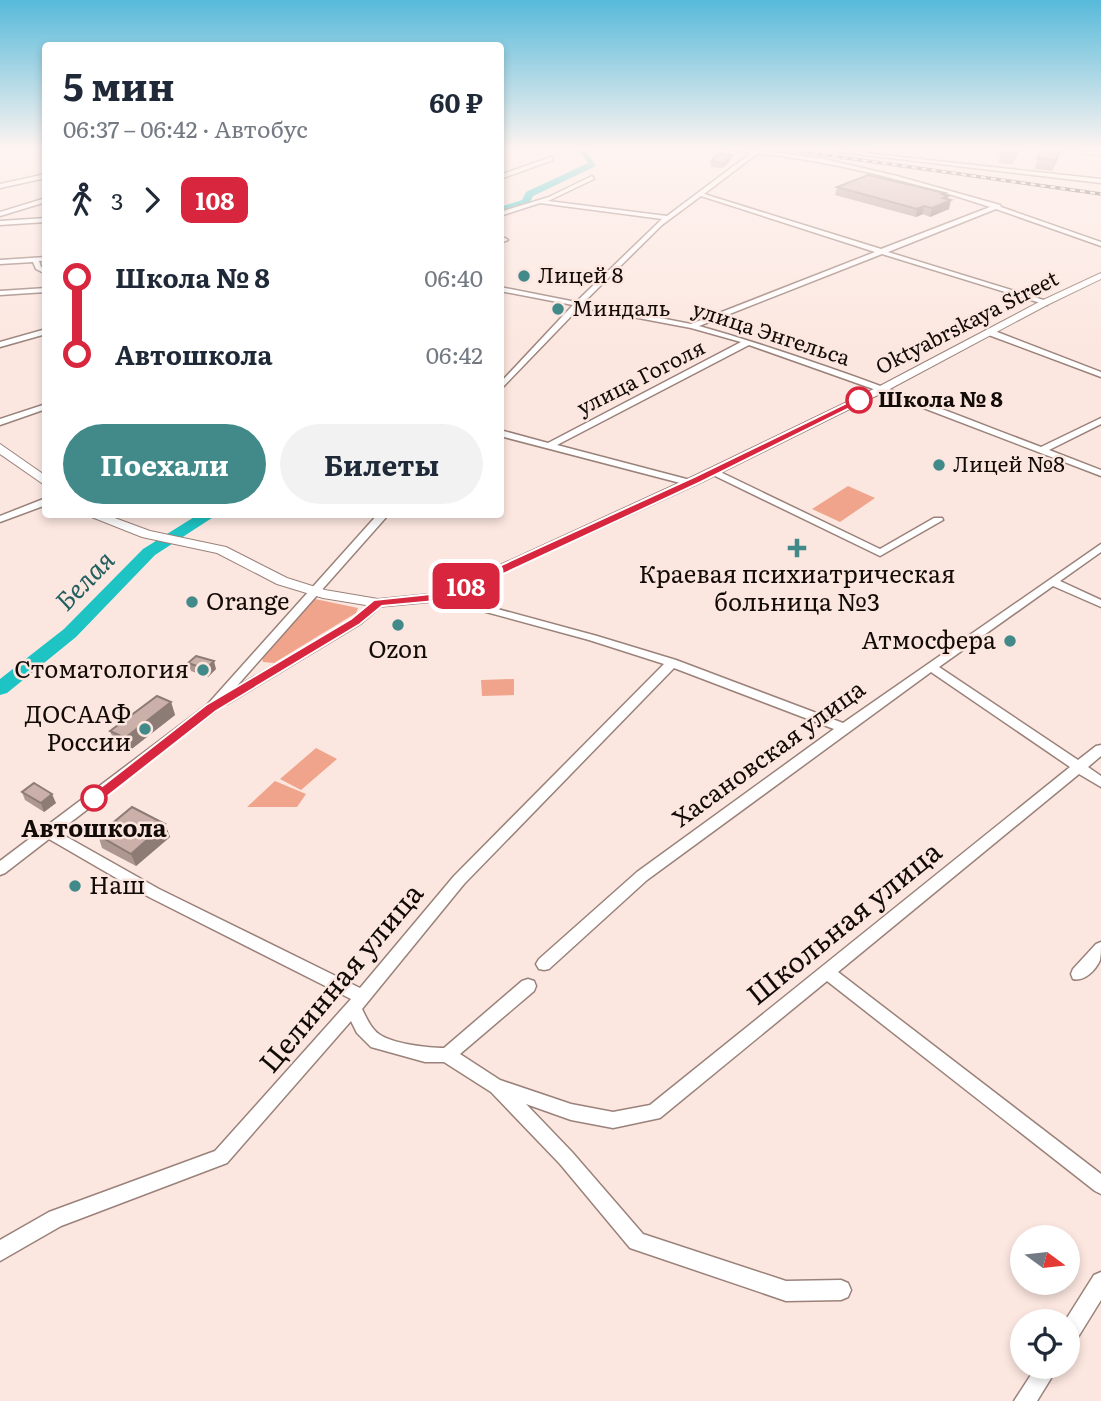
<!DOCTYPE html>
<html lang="ru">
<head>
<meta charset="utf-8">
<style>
  body { margin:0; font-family:Literata,serif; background:#f2f2f3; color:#1f2937; height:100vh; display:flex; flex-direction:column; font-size:26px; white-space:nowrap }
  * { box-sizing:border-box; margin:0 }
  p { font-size:23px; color:#747a83 }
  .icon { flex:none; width:38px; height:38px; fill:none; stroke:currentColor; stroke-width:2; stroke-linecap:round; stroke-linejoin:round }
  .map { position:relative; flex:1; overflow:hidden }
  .sheet { position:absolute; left:42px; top:42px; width:462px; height:476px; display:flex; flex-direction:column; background:#fff; border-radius:7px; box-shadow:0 4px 10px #0003 }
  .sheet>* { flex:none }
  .badge { padding:0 14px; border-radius:10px; font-size:24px; line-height:46px }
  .needle { width:46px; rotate:105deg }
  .buttons { position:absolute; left:1010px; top:1225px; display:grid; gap:14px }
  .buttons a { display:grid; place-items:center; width:70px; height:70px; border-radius:50%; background:#fff; box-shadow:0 4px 10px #0003; font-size:35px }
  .map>.badge { position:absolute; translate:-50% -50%; box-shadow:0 0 0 4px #fff }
  .legs { display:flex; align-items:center; gap:10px; height:77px; padding:0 21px; font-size:23px }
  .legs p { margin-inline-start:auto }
  .head { display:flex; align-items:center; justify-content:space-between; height:119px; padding:0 21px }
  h1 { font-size:38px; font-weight:700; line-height:52px }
  .action { display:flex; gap:14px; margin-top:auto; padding:14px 21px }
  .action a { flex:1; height:80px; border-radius:42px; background:#428a8a; color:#fff; font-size:28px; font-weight:700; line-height:80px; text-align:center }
  .action a+a { background:#f2f2f3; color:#1f2937 }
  ul { padding:0 21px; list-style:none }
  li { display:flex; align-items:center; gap:24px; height:77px; font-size:26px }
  li i { display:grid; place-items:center; width:10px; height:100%; margin:0 9px; background:currentColor }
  li i::after { content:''; width:18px; height:18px; margin:-9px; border:5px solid; border-radius:50%; background:#fff }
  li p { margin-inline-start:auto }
  li:first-child i { background:linear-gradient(#0000 50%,currentColor 0) }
  li:last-child i { background:linear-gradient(currentColor 50%,#0000 0) }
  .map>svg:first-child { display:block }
  .green { fill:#f0a48b }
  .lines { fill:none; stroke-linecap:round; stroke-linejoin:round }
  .river { fill:#1ec3c4; fill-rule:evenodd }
  .minor-casing { stroke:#9a827a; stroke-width:3 }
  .major-casing { stroke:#9a827a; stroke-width:2 }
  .minor { fill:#fff; fill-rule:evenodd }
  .major { fill:#fff; fill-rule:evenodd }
  .rail-casing { stroke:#4e433f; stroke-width:3.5 }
  .rail { stroke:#fce7e0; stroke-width:2; stroke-dasharray:5; stroke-linecap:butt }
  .wall { fill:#ae9790 }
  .shaded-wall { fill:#8d7b76 }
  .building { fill:#cab0a8; stroke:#8d7b76; stroke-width:2 }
  .line-1 { fill:#d7263d; stroke:#fff; stroke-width:2 }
  .poi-dot { fill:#428a8a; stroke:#fce7e0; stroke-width:2.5 }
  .stop-1-dot { fill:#fff; stroke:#d7263d; stroke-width:3.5 }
  .labels { text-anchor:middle; stroke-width:5; stroke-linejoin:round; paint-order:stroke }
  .far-poi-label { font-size:21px; fill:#130b08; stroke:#fce7e0; text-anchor:start }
  .far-street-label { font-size:21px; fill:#130b08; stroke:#fce7e0 }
  .far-stop-label { font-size:21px; font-weight:bold; fill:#130b08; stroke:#fce7e0; text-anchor:start }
  .poi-label { font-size:24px; fill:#130b08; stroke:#fce7e0; text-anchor:end }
  .street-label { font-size:24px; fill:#130b08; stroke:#fce7e0 }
  .stop-label { font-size:24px; font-weight:bold; fill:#130b08; stroke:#fce7e0 }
  .water-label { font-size:26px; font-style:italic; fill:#245f60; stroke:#fce7e0 }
  .near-street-label { font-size:28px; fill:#130b08; stroke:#fce7e0 }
</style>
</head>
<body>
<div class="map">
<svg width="1101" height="1401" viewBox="0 0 1101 1401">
  <rect width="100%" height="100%" fill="#fce7e0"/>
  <path class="green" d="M848,486l27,12 -35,24 -28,-13z
    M315,599l43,9 -2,5 -82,50 -11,-1 -1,-4z
    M514,679v16l-32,1 -1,-16z
    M316,748l21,11 -36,31 -21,-11z
    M275,781l31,13 -9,13h-50z"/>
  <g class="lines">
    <path class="river" d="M577,149h8l11,17 -63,30 -4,8 -29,9v-6l22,-7 4,-8 62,-29z
      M199,514h19l-63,41 -79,82 -69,56 -7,2v-16l64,-50 79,-80z"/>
    <defs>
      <path id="minor" d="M726,149l39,2 59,8 73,17 103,29 1,2 100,35v4l-105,-37 -108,43 159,49v4l-165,-51 -183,72c117,33 229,78 342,121l60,-29v6l-52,26 52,20v6l-222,-85 -130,-46 -192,100 137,36v4h-6l-188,-49v-6l48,13 193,-101 -50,-14 -111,-21 -80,83v-7l73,-78 -73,-14v-4l76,15 86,-83 -122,-16 -40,13v-4l49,-15 43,-21 2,3 -46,22 119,15 84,-63zM758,153c79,9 156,29 232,54l-109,42 -177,-55zM701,196l174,56 -184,72 -108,-21 79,-78z
        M815,149h13l273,30v4z
        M1096,149h5v2l-4,-1z
        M551,157l2,3 -53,19v-4z
        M46,174v4l-46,10v-4z
        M46,198v4l-46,14v-4z
        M46,218v4l-46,3v-4z
        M500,239l5,-1 3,2 -8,3z
        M46,257v4h-7l2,6 5,2v5l-10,-5 -3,-7 -33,2v-4z
        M46,288v4l-46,3v-4z
        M46,329v5l-46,13v-5z
        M986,330h6l109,42v5l-115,-43z
        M46,404v5l-46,16v-6z
        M714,469l166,80 54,-31h8l1,2 -63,36 -169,-82v-4z
        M46,498v7l-46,17v-6z
        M378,514h11l-154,174 117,-68 22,-19h8l2,2 -2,2 -22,19 -133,80h-6l-6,7 -157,121 101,57 201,99 94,-112 210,-212 -75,-24 -151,-41 -1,-2 1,-2h8l151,41 79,24 167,63 258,-179v8l-41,29 41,19v7l-48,-21 -114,81 139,93 18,-14 5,-1v11l-13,11 13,9v11l-22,-13 -241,198 263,202v20l-6,-3 -268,-210 -167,137 -47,10 -42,-8 -45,-16 46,48 71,82 143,47 55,-1 7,3 3,7 -3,7 -7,3 -55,1 -156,-53 -70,-84 -69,-72 -47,-30h-19l-54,-15 -14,-14 -6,-12 -124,142 -166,63 -61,35v-21l49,-28 166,-61 136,-152 -202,-102 -100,-58 -44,34 -5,2v-14l207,-156zM674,668l160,61 -197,143 -98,87 -3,5 3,5 5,1 5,-1 98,-89 284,-208 139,95 -420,338 -37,7 -42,-8 -71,-24 -40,-26 74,-63 2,-5 -2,-5 -6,-2 -6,2 -78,67c-16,0 -48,-4 -62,-12 -10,-5 -15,-17 -20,-27l102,-125z
        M1101,942c0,5 0,13 -1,18 -4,10 -16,22 -27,19l-2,-5 2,-5 23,-25z
        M1101,1272v28l-26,42 -7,3v-24h-3l29,-46z
        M1036,1367h22l-21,34h-23z"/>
      <path id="major" d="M1059,149l42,3v4l-39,-5z
        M1101,273v6l-54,26 -161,86 -184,91 -260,119 -64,6 -55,-9 -46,-14 -60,-31 -75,-16 -58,-23h20l46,17 76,16 61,31 38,12 53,9 61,-6 255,-117 184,-89 163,-86z
        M0,444l46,32v10l-46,-32z"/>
    </defs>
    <use href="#minor" class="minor-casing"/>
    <use href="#major" class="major-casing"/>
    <use href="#minor" class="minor"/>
    <use href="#major" class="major"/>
    <defs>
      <path id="rail" d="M783,149l318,45"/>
    </defs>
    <use href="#rail" class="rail-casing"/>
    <use href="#rail" class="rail"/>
  </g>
  <path class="wall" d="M1003,149h17l-8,15 -14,-1 3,-11z
    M1043,149h18l-2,7 -7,15 -17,-2 2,-11z
    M732,155l-1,5 -8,8 -12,-1v-6z
    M837,187l108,6 -1,2 4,4 1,10 -19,8 -7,-3 -7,3 -81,-22z
    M188,663l28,6 -8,8 -17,-6z
    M171,702l4,13 -46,36 -14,-8 -5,-12z
    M22,792l34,11 -12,9 -19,-12z
    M165,824l5,13 -34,29 -34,-18 -4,-13z"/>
  <path class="shaded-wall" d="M1018,149h2l-1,3 -7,12 2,-10z
    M1061,149l-2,7 -7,15 3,-11z
    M732,155l-1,5 -8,8 1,-5z
    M945,193l-1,5 4,-2 -1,6 4,-2 -2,9 -19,8 2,-9 10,-14z
    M924,206l-1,8 -7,3 1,-8z
    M214,661l2,8 -8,8 -2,-8z
    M171,702l4,13 -46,36 -4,-13z
    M52,794l4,9 -12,9 -3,-9z
    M165,824l5,13 -34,29 -5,-12z"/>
  <path class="building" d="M1003,149h15l-4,5 -13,-2z
    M1043,149h18l-6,11 -18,-2z
    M718,154l14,1 -8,8 -13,-2z
    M868,175l77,18 -3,1 6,2 -5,2 8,2 -19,8 -8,-2 -7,3 -80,-22z
    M196,656l18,5 -8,8 -18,-6z
    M157,696l14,6 -46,36 -15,-7z
    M34,783l18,11 -11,9 -19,-11z
    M132,807l33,17 -34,30 -33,-19z"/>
  <linearGradient id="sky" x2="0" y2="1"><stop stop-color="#57bada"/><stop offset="0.43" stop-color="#fef4f1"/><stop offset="1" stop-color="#fef4f1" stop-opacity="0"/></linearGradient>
  <rect width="1101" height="345" fill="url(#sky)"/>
  <path class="line-1" d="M859,397l3,1v4l-161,80 -254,118 -65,6 -22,18 -144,87 -116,91h-11l-2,-4 119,-93 145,-86 23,-19 66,-7 254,-116z"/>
  <g class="poi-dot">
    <circle cx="524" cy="276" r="7"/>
    <circle cx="558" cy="309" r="7"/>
    <circle cx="939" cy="465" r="7"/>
    <path d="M793.5 537.5h7v7h7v7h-7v7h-7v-7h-7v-7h7z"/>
    <circle cx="192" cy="602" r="7"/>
    <circle cx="398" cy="625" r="7"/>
    <circle cx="1010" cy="641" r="7"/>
    <circle cx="203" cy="670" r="7"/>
    <circle cx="145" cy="729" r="7"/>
    <circle cx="75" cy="886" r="7"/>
  </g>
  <g class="stop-1-dot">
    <circle cx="859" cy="400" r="12"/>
    <circle cx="94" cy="798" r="12"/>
  </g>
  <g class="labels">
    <g class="far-poi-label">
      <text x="538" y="283">Лицей 8</text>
      <text x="572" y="316">Миндаль</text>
      <text x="953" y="472">Лицей №8</text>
    </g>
    <g class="far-street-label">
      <text transform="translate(967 323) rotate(-27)" y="7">Oktyabrskaya Street</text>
      <text transform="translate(771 334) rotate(18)" y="7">улица Энгельса</text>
      <text transform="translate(641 378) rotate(-27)" y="7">улица Гоголя</text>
    </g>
    <g class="far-stop-label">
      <text x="878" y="407">Школа № 8</text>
    </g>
    <g class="poi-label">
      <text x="797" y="583" text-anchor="middle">Краевая психиатрическая<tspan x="797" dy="28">больница №3</tspan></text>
      <text x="206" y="610" text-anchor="start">Orange</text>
      <text x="996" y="649">Атмосфера</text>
      <text x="398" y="658" text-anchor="middle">Ozon</text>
      <text x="189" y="678">Стоматология</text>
      <text x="131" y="723">ДОСААФ<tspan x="131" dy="28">России</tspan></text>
      <text x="89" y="894" text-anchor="start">Наш</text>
    </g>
    <g class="street-label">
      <text transform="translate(769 754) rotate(-36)" y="8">Хасановская улица</text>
    </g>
    <g class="stop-label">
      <text x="94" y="837">Автошкола</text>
    </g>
    <g class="water-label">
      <text transform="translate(85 581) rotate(-46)" y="9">Белая</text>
    </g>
    <g class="near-street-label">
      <text transform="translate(844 923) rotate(-39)" y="10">Школьная улица</text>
      <text transform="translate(341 978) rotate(-50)" y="10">Целинная улица</text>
    </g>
  </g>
</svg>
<div class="buttons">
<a><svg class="needle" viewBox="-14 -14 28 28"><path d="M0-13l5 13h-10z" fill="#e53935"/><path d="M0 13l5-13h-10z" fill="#747a83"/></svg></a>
<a><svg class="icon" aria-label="locate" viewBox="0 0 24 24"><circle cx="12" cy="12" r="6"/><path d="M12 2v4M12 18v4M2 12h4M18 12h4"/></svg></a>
</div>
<b class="badge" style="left:466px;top:586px;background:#d7263d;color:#fff">108</b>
<section class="sheet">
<div class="head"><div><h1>5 мин</h1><p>06:37 – 06:42 · Автобус</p></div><b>60 ₽</b></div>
<div class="legs"><svg class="icon" aria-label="walk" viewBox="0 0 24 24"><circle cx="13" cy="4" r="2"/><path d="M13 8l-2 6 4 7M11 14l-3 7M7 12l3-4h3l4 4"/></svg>3<svg class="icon" aria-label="forward" viewBox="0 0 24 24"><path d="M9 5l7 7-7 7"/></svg><b class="badge" style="background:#d7263d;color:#fff">108</b></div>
<ul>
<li><i style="color:#d7263d"></i><b>Школа № 8</b><p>06:40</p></li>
<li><i style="color:#d7263d"></i><b>Автошкола</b><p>06:42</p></li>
</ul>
<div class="action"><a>Поехали</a><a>Билеты</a></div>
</section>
</div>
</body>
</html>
